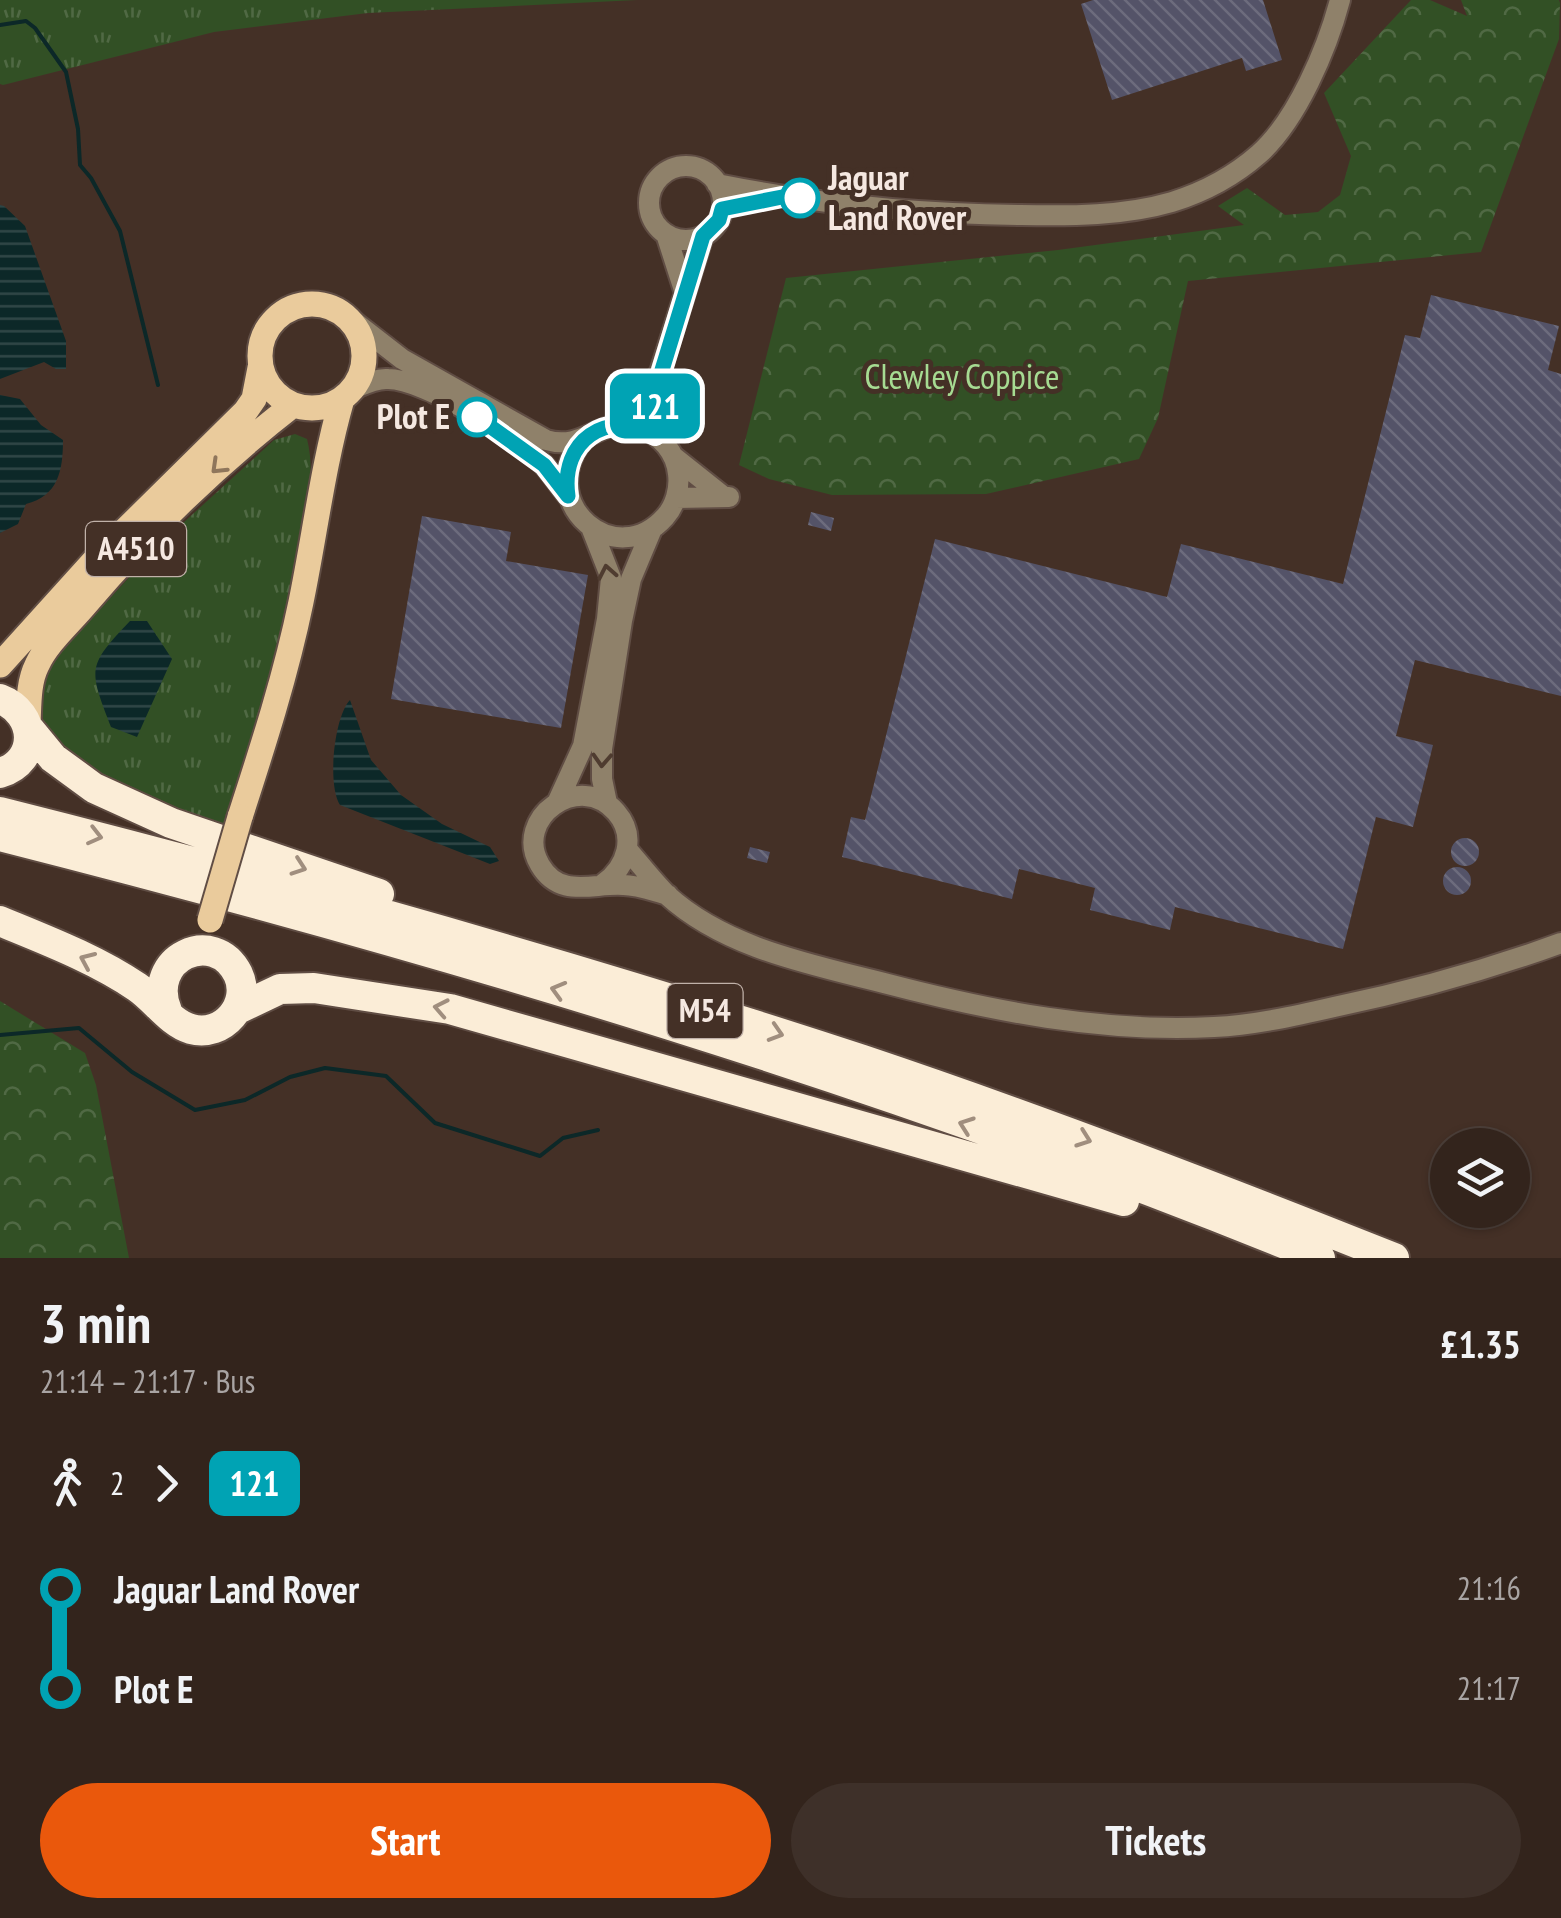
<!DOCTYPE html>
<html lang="en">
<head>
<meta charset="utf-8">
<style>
  body { margin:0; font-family:"PT Sans Narrow",sans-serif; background:#3e3029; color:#f1f3f6; height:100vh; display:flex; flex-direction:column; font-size:38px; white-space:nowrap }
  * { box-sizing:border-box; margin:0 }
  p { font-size:32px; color:#a9a4a3 }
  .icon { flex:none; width:55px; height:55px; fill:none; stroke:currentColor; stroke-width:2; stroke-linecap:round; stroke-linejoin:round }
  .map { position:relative; height:1258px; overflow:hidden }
  .side { display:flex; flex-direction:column; background:#33241c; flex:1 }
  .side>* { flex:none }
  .badge { padding:0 20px; border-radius:15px; font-size:35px; line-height:65px }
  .controls { position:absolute; left:1430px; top:1128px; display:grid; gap:20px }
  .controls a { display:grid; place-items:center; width:100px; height:100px; border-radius:50%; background:#33241c; box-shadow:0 2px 8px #0004,0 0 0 2px #4e413b; font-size:50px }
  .map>.badge { position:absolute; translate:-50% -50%; box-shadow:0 0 0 5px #fff }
  .legs { display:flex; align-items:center; gap:15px; height:110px; padding:0 40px; font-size:32px }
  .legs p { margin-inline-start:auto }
  .summary { display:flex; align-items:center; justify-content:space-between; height:170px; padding:0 40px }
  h1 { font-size:55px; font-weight:700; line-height:75px }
  .cta { display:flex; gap:20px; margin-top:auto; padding:20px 40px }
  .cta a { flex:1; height:115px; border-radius:60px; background:#ea580c; color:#fff; font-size:40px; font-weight:700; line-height:115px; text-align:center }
  .cta a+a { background:#3e3029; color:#f1f3f6 }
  ul { padding:0 40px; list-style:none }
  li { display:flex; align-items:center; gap:35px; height:100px; font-size:38px }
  li i { display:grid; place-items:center; width:15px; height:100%; margin:0 12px; background:currentColor }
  li i::after { content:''; width:25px; height:25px; margin:-12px; border:8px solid; border-radius:50%; background:#33241c }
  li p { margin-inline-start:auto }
  li:first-child i { background:linear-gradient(#0000 50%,currentColor 0) }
  li:last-child i { background:linear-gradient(currentColor 50%,#0000 0) }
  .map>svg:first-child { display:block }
  .grass { fill:url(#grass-tufts) }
  .forest { fill:url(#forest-crowns) }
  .water { fill:url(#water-rules) }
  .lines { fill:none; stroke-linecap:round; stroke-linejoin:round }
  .stream { stroke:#0c2828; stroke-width:4 }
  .building { fill:url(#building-back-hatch) }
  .minor-casing { stroke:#604d44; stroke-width:24 }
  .major-casing { stroke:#604d44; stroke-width:29 }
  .highway-casing { stroke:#604d44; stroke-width:34 }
  .minor { stroke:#8f816a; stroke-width:20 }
  .major { stroke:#eacb9c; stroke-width:25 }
  .highway { stroke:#fbedd7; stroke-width:30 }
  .major-bridge-casing { stroke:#604d44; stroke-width:29; stroke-linecap:butt }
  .major-bridge { stroke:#eacb9c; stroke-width:25 }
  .oneway { stroke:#8f765b }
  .oneway2 { stroke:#4f3c30 }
  .oneway3 { stroke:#a08e7e }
  .line-1-casing { stroke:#fff; stroke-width:22 }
  .line-1 { stroke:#00a3b4; stroke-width:15 }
  .stop-1-dot { fill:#fff; stroke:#00a3b4; stroke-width:5 }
  .labels { text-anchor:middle; stroke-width:10; stroke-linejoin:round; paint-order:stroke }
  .shield { fill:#443026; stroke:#c0b1a9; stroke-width:2.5 }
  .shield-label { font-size:32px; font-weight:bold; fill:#f5e8e1 }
  .stop-label { font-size:35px; font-weight:bold; fill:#f5e8e1; stroke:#443026; text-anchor:start }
  .park-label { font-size:35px; fill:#a6db92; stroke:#443026 }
</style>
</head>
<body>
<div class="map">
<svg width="1561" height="1258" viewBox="0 0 1561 1258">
  <defs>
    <pattern id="grass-tufts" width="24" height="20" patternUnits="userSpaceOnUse" patternTransform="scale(2.5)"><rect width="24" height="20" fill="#325025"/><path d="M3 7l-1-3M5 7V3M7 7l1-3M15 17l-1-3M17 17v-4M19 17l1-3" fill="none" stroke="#506944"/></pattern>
    <pattern id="forest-crowns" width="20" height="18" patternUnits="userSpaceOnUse" patternTransform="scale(2.5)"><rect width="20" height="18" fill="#325025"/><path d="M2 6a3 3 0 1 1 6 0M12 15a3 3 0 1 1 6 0" fill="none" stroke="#506944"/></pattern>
    <pattern id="water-rules" width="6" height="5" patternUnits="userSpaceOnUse" patternTransform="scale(2.5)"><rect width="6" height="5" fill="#0c2828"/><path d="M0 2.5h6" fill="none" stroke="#304747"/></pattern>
    <pattern id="building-back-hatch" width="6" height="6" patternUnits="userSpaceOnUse" patternTransform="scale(2.5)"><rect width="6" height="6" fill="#545368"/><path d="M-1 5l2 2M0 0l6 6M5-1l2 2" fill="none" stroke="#6d6c7d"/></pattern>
  </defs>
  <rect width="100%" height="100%" fill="#443026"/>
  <path class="grass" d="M0,0h637l-269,13 -154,19 -211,53 -3,-1z
    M295,434l12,5c8,31 1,61 -3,92 -16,102 -49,201 -80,299l-120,-52 -44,-29 -16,-25 -6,-29 10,-30 113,-122 113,-103z"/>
  <path class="forest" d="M1411,0h19l37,16 -6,-16h98l1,3 -1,36 -78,213 -293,29 -30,137 -19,41 -153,35 -154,1 -63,-16 -30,-14 47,-187 272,-28 186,-25 -26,-19 29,-18 38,27 33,-3 22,-17 11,-39 -27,-63z
    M0,1001l85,52 11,32 33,173h-129z"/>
  <path class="water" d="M0,205l4,1 21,20 41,115v28h-10l-12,-7 -44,17z
    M0,395l20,4 21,26 22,15c0,31 -5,56 -37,64l-8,20 -18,9z
    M130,621h17l25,38 -35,78 -26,-10c-22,-58 -25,-60 19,-106z
    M350,700l21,60 30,35 41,29 48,23 9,14 -9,3 -150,-59c-13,-20 -6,-88 10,-105z"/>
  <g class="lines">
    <path class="stream" d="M0,25l26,-4 9,7 31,44 12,57 2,36 11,13 29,53 38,154
      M0,1035l79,-7 53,44 63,38 50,-10 45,-23 35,-9 61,8 49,47 105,33 23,-18 35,-8"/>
  </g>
  <path class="building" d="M1093,0h170l19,60 -36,11 -4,-13 -130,42 -31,-96z
    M1431,295l128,31 -11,44 13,4v322l-146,-36 -19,76 37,9 -20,82 -37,-10 -33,132 -168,-42 -5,23 -80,-20 5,-22 -76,-19 -7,30 -170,-42 9,-40 14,3 70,-281 232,58 14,-53 162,40 62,-249 15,3z
    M811,512l23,6 -3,13 -23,-6z
    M422,516l89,16 -5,29 82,14 -27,153 -170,-29z
    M1451 852a14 14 0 1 1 28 0a14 14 0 1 1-28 0Z
    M750,847l20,5 -3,11 -20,-5z
    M1443 881a14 14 0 1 1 28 0a14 14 0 1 1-28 0Z"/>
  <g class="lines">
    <defs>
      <path id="minor" d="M649 203a37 37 0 1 1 74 0a37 37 0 1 1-74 0Z
        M717,184c100,20 203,30 304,31 50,1 103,1 151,-13 32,-10 62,-26 87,-48 38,-34 68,-105 81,-154
        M666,234l18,56
        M348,317l54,42 144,81c41,12 56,-27 95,-12 20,7 35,25 37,46 2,15 -3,32 -13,43 -49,55 -130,-12 -84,-75
        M351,390c12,-5 24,-12 37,-11 37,0 130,59 156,86 8,9 16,21 24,31
        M611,426l24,-20 22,-30
        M655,435l-2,-23 8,-43 42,-133
        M674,457l49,39
        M676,498l53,-1
        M558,801l25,-55 24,-127 4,-41 -20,-51
        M607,803l-5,-24v-30l20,-128 9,-42 21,-50
        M627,849c13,15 26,32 40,46 58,53 143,69 217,88 107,28 218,50 330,44 40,-2 81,-11 120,-20 77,-16 153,-37 227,-64
        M603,884c24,-17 34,-48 13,-72 -36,-42 -104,6 -76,53 20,34 52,18 83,20 15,0 30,6 45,10"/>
      <path id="major" d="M260 356a52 52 0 1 1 104 0a52 52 0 1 1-104 0Z
        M0,665l96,-106 149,-147 9,-13 6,-31
        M28,725c1,-20 0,-42 9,-60 10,-22 32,-41 48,-60 62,-73 132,-141 208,-200
        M240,817c23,-71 46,-142 61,-215 14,-68 22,-137 41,-203"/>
      <path id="highway" d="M0,699c37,14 40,62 0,74
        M30,730l23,28 41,30 77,35 208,71
        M0,812c290,73 579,155 863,248 179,60 356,128 531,198
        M0,836c448,114 892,247 1320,422
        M0,921c46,19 96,38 137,66 18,12 33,36 54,42 32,9 61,-25 47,-55 -24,-48 -93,-16 -71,37
        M238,1009l42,-20 34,-1 136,21 674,192"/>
    </defs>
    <use href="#minor" class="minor-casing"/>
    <use href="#major" class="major-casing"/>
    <use href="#highway" class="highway-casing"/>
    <use href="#minor" class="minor"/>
    <use href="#major" class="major"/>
    <use href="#highway" class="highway"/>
    <defs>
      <path id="major-bridge" d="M210,920l30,-103"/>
    </defs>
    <use href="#major-bridge" class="major-bridge-casing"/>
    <use href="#major-bridge" class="major-bridge"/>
  </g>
  <defs><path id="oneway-chevron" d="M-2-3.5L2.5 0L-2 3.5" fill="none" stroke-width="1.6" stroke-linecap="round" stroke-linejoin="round" transform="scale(2.5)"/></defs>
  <use class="oneway" href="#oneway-chevron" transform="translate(218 467) rotate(136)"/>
  <g class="oneway2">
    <use href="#oneway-chevron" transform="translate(607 572) rotate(-101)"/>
    <use href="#oneway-chevron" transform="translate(602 760) rotate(93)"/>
  </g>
  <g class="oneway3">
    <use href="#oneway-chevron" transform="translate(95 836) rotate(14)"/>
    <use href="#oneway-chevron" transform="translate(299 867) rotate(19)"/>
    <use href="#oneway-chevron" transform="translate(87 960) rotate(-156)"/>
    <use href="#oneway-chevron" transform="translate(558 990) rotate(-164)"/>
    <use href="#oneway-chevron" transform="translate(441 1008) rotate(-169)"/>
    <use href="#oneway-chevron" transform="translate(776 1033) rotate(17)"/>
    <use href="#oneway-chevron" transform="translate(966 1125) rotate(-160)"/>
    <use href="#oneway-chevron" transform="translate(1084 1139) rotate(20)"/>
  </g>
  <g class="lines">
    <defs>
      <path id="line-1" d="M477,417l67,48 24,31c-8,-55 38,-87 87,-61l-1,-23 8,-42 41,-134 16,-16 3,-11 60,-12 18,1"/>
    </defs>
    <use href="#line-1" class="line-1-casing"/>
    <use href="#line-1" class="line-1"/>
  </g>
  <g class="stop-1-dot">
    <circle cx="800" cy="198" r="18"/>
    <circle cx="477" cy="417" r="18"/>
  </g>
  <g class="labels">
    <g class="shield">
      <rect x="86" y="522" width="100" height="54" rx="8"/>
      <rect x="667.5" y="984" width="75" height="54" rx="8"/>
    </g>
    <g class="shield-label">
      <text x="136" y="560">A4510</text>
      <text x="705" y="1022">M54</text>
    </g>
    <g class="stop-label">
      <text x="828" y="190">Jaguar<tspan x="828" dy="40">Land Rover</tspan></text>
      <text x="450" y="429" text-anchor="end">Plot E</text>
    </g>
    <g class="park-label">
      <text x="962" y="389">Clewley Coppice</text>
    </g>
  </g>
</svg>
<div class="controls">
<a><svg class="icon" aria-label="layers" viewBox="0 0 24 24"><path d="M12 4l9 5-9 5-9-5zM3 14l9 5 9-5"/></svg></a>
</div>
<b class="badge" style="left:655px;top:406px;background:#00a3b4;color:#fff">121</b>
</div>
<section class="side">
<div class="summary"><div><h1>3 min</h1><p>21:14 – 21:17 · Bus</p></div><b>£1.35</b></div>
<div class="legs"><svg class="icon" aria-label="walk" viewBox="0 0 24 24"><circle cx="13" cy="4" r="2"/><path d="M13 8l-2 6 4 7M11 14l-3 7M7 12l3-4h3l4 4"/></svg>2<svg class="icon" aria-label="forward" viewBox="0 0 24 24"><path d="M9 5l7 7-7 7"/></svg><b class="badge" style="background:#00a3b4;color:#fff">121</b></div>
<ul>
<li><i style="color:#00a3b4"></i><b>Jaguar Land Rover</b><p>21:16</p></li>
<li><i style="color:#00a3b4"></i><b>Plot E</b><p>21:17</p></li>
</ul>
<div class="cta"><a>Start</a><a>Tickets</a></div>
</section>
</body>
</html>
